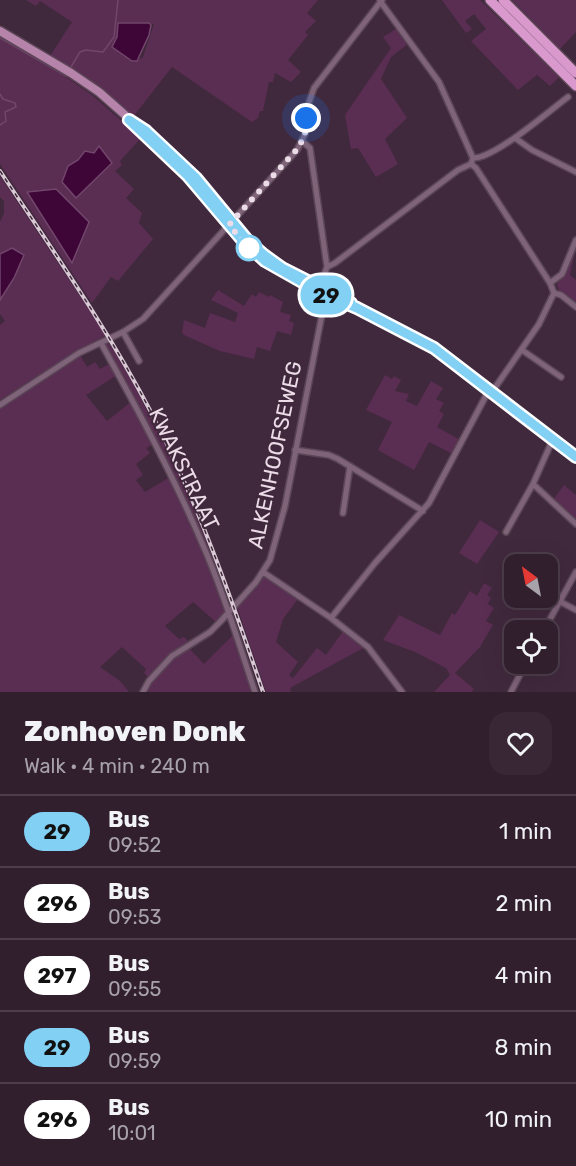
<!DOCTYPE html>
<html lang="en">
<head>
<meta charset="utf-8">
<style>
  body { margin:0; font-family:Rubik,sans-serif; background:#392736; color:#f1f3f6; height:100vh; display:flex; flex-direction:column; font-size:22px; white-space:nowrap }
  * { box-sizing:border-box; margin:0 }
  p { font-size:20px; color:#a8a2aa }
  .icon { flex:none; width:33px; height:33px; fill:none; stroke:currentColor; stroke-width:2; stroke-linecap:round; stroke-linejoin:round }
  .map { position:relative; height:692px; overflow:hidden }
  .drawer { display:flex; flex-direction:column; background:#311f2e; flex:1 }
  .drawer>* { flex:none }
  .badge { padding:0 12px; border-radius:20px; font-size:21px; line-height:39px }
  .needle { width:39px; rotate:328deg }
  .controls { position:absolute; left:504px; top:554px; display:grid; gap:12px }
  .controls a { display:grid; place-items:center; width:54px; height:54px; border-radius:12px; background:#311f2e; box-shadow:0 6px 24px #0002,0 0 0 2px #4c3d4a; font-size:30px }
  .you { position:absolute; width:30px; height:30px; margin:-15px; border:4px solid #fff; border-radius:50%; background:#1a73e8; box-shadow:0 0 0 9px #1a73e833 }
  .map>.badge { position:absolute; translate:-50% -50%; box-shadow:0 0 0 3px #fff }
  .round { display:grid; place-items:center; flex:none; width:63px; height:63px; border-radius:18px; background:#392736 }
  .overview { display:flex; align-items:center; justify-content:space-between; height:102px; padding:0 24px }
  h1 { font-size:28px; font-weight:800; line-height:45px }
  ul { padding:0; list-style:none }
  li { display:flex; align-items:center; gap:18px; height:72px; padding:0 24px; border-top:2px solid #4c3d4a }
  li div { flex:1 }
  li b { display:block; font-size:22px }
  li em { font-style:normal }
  li .badge { min-width:66px; font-weight:700; text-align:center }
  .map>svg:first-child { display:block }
  .green { fill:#5a2d52; fill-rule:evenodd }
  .water { fill:#3e0537; stroke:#72466c; stroke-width:1.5 }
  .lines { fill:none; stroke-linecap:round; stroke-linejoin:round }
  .stream { stroke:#72466c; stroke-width:1.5 }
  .street-casing { stroke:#5a4656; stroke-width:8 }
  .primary-casing { stroke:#5a4656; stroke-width:11 }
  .highway-casing { stroke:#5a4656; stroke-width:12 }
  .street { stroke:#7f6379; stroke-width:5 }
  .primary { stroke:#b683ab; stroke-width:8 }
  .highway { stroke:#da99cd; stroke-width:9 }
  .rail-casing { stroke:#d9c9d5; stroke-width:4 }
  .rail { stroke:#41293d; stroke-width:1.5; stroke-dasharray:4.5; stroke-linecap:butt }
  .line-casing { stroke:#fff; stroke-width:14 }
  .line { stroke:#83d0f5; stroke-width:9 }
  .walk { stroke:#ecdce8; stroke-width:6; stroke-dasharray:0 10.8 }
  .stop-dot { fill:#fff; stroke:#83d0f5; stroke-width:3 }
  .labels { text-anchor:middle; stroke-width:4.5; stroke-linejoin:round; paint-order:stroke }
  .street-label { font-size:21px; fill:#ecdce8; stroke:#41293d }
</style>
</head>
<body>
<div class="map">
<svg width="576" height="692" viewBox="0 0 576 692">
  <rect width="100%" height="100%" fill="#41293d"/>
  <path class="green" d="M26,0h292l-11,13 9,8 -11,11 3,3 -20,25 13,12 -10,10 -16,-9 -2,9h-4l-6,29h-3l-2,7 -6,4 -80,-55 -39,50 -83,-61 22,-34 -32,-21 -4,5zM119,23l35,1 -11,33 -9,5z
    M442,0h38l79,77 -9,9 -13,-11 -19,15 -47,-49 15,-12 -12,-15 -9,7 7,8 -6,4z
    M512,0h64v32l-16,17z
    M396,29l12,15 -17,13 -10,22 26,39 -22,21 13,25 -22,13 -18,-29 -7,1 -6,-34 46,-67 -8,-11z
    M0,38l66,39 27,19 48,42 -21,23 2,4 -7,6 19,18 -8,9 16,15 -3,10 14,16 -35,42 -7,-4 -19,26 -92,-139z
    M0,176l106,159 -39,22 -67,43v-75l5,-4 -5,-7v-14l14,-22 -2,-30 -12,6v-32l4,-9v-12l-4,-4z
    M576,246l-6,29 6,5v24l-17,-13 -2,-7 9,-12z
    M218,290l26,16 8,-12 4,3 3,-5 10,5 1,-2 13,7 -3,10 11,3 -2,6 5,2 -3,12 -14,-4 -7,20 -13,-4 -3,12 -34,-8 -36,-16 -2,-2 2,-13 21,8 5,-15 25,9 3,-9 -27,-13z
    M108,342c20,29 35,61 51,92 27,56 52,114 71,173l-1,1 -12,-32 -112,-230v-3z
    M80,355l7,12 8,-5 5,7 11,-6 6,12 -31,20 21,26 24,-19 23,42 -8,4 4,5 -14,11 7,11 -7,5 9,12 25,-15 46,105 9,32 -9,8 -23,-20 -28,24 14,13 5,-2 4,4 -17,15 -22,22 -5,-5 2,-4 -24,-22 -22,20 20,14 9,11h-129v-285z
    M385,375l7,4 2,-3 7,4 -6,11 14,3 -3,7 11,5 14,-25 12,7 -7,11 8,4 -5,8 5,3 -7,13 23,13 -7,14 -24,-12 -15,28 -36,-20 14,-28 -26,-12z
    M564,485l12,10v27l-23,-22z
    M480,520l19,12 -22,32 -18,-11z
    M263,577l13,6 22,16 -15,20 -7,23 22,20 -9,13 4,3 24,-30 9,7 18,-25 21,17 -75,41 1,4h-25l-29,-85z
    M484,583l8,5 -5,7 4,3 -3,6 6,4 -8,13 7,4 -13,22 -25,26 19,16 -3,3h-37l16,-17 -4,-7 -31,-16 -32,-12 16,-25 41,20 12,-22 3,2 15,-24 7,5z
    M234,634l19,58h-108c9,-19 27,-33 43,-45l16,17z"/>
  <path class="water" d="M118,23h31l2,2 -2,10 -12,26h-5l-20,-14 5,-10z
    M99,146l13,17 -36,35 -14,-16 6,-16 10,-6 7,-9 9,2z
    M56,189l33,33 -17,41 -45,-71z
    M12,248l12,7 -10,23 -14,22v-46z"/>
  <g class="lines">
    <path class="stream" d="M0,38l66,38
      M71,67l9,-15 6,-2 17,2 11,-15 4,-37
      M0,94l3,5 12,4 1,4 -11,5 1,9 -6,4"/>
    <defs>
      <path id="street" d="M380,1l59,81 34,76 -2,6 5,4 74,115 4,10 7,2 15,12
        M515,138l17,12 44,22
        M302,141l8,7 17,119 -9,24
        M473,158c21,1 76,-47 95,-61
        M327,267l8,-4 123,-93 13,-6
        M550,283l12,-9 14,-34
        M123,332l16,29
        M101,343c37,67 74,136 104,207 20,46 34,95 50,142
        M522,350l39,27
        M492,392l47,-68 15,-31
        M0,405l79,-52 44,-21 20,-13 154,-169 8,-16 2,-26 7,-20 68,-88
        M295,450l34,5 9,4 85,52
        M533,484l43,40
        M343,513l7,-47
        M506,532l27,-48 20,-45
        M263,572l68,46 37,29 34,45
        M559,601l17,9
        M331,618l44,-55 54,-60 60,-113
        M544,630l32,-58
        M143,692l6,-11 23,-25 38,-24 10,-10 36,-40 14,-22 15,-54 39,-202 3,-9
        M511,692l15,-29"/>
      <path id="primary" d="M0,31l71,42 28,19 34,30
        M129,120l65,62 50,60 21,19 53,30 39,17 77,40 142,109"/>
      <path id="highway" d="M490,0l86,86
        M503,0l73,73"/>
    </defs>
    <use href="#street" class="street-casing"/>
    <use href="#primary" class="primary-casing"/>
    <use href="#highway" class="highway-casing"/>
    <use href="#street" class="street"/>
    <use href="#primary" class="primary"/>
    <use href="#highway" class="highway"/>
    <defs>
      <path id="rail" d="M0,171c53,80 108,158 152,243 46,89 79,183 111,278"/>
    </defs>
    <use href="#rail" class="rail-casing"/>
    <use href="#rail" class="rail"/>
  </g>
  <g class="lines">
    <defs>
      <path id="line" d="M351,303l-69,-35 -18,-13 -16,-14 -52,-63 -50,-47 -17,-11 59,56 56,66 21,19 53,30 39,17 77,40 142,109"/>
    </defs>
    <use href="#line" class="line-casing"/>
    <use href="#line" class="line"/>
    <path class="walk" d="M249,248l-20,-23 70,-78 6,-13 1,-16"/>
  </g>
  <circle class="stop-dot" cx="249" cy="248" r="12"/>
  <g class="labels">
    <g class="street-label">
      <text transform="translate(275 455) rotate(-78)" y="7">ALKENHOOFSEWEG</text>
      <text transform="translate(184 469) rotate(64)" y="7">KWAKSTRAAT</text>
    </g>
  </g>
</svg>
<div class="controls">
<a><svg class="needle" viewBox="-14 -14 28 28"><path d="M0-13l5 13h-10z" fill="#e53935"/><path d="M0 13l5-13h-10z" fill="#a8a2aa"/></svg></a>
<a><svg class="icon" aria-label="locate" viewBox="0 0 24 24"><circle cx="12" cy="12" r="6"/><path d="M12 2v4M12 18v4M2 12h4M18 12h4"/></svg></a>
</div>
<div class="you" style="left:306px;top:118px"></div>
<b class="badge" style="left:326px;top:295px;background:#83d0f5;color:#111">29</b>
</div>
<section class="drawer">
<div class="overview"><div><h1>Zonhoven Donk</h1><p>Walk · 4 min · 240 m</p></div><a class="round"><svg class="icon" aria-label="heart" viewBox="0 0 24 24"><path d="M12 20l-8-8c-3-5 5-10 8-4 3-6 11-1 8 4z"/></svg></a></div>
<ul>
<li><span class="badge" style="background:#83d0f5;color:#111">29</span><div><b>Bus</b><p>09:52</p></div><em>1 min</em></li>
<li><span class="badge" style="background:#fff;color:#111">296</span><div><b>Bus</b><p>09:53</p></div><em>2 min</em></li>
<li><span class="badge" style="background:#fff;color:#111">297</span><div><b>Bus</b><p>09:55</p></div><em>4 min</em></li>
<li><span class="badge" style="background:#83d0f5;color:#111">29</span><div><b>Bus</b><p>09:59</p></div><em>8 min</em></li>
<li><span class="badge" style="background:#fff;color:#111">296</span><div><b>Bus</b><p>10:01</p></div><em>10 min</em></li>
</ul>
</section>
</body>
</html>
